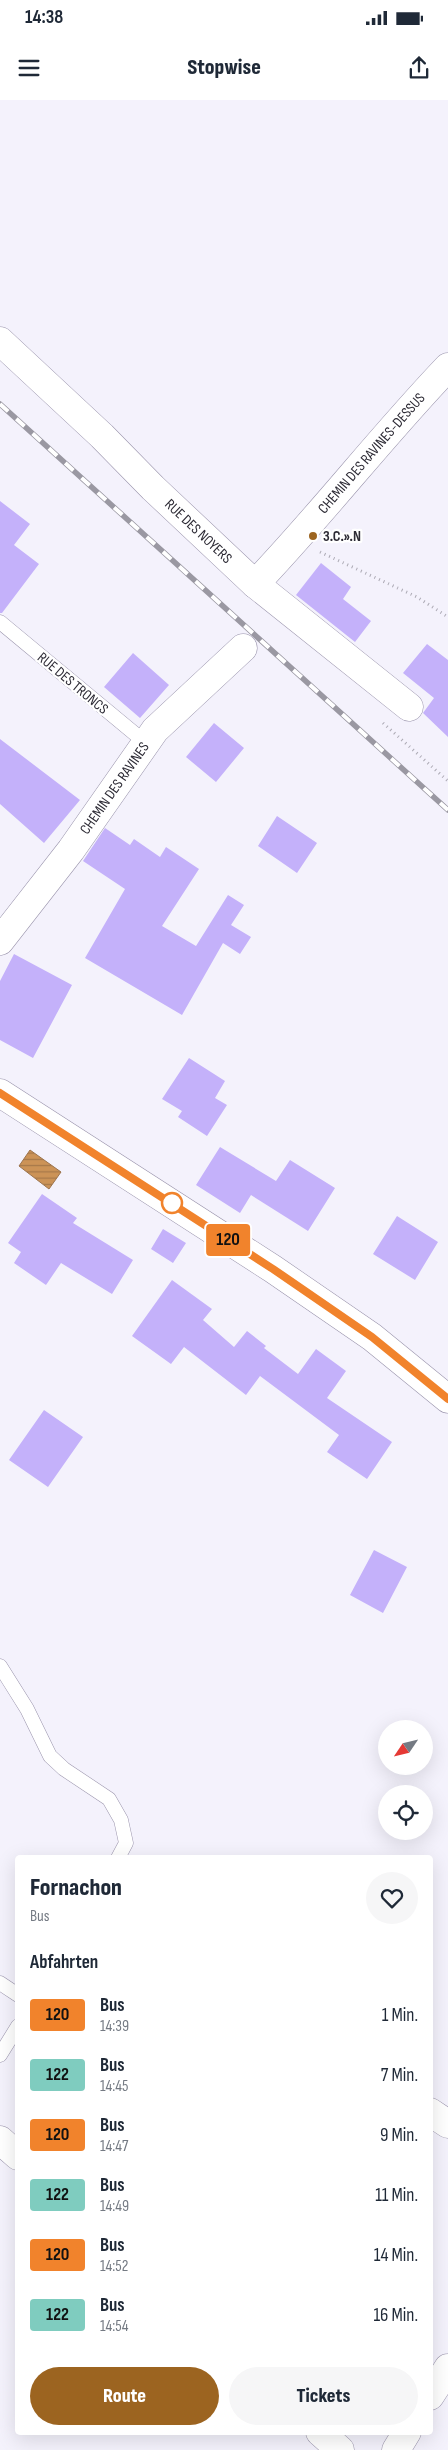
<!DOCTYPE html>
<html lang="de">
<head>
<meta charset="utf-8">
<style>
  body { margin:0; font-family:"Sofia Sans Condensed",sans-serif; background:#f6f6f7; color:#1f2937; height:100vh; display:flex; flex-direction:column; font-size:19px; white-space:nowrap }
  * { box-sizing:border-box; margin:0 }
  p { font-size:16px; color:#747a83 }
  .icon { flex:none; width:28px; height:28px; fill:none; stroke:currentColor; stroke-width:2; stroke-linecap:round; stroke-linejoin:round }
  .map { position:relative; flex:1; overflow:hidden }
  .sheet { position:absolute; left:15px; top:1755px; width:418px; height:580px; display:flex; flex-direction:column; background:#fff; border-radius:5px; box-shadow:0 5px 20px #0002 }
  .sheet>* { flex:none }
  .badge { padding:0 10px; border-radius:4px; font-size:18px; line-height:32px }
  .needle { width:32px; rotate:235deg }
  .buttons { position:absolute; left:378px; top:1620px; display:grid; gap:10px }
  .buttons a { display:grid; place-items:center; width:55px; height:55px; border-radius:50%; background:#fff; box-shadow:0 5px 20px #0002; font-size:25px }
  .map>.badge { position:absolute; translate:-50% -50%; box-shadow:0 0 0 2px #fff }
  h2 { padding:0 15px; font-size:19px; line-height:45px }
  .round { display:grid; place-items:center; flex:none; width:52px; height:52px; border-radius:26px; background:#f6f6f7 }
  .summary { display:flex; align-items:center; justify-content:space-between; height:85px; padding:0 15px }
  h1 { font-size:24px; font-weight:800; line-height:38px }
  .cta { display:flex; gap:10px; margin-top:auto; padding:10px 15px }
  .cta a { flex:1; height:58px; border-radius:30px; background:#9c6420; color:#fff; font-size:20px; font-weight:800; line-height:58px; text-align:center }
  .cta a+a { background:#f6f6f7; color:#1f2937 }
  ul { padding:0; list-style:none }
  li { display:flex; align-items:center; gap:15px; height:60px; padding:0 15px }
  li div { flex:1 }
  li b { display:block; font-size:19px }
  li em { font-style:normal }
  li .badge { min-width:55px; font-weight:700; text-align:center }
  .status { display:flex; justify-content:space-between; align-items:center; height:35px; padding:0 25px; background:#fff; direction:ltr }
  .status svg { height:14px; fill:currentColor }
  header { display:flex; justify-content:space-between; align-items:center; height:65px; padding:0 15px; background:#fff; font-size:22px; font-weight:800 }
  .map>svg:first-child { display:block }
  .water { fill:url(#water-rules); stroke:#9c744d }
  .building { fill:#c4b1fa }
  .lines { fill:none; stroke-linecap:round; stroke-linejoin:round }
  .service-casing { stroke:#9993ab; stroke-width:15 }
  .minor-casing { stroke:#9993ab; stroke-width:29 }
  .tertiary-casing { stroke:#9993ab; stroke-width:29 }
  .path { stroke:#acaab4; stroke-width:3; stroke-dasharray:1 4; stroke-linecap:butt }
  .service { stroke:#fff; stroke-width:14 }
  .minor { stroke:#fff; stroke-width:28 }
  .tertiary { stroke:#fff; stroke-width:28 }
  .rail-casing { stroke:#9a98a2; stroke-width:5.5 }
  .rail { stroke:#fff; stroke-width:4; stroke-dasharray:11; stroke-linecap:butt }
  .line-casing { stroke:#fff; stroke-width:11 }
  .line { stroke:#f1832c; stroke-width:8 }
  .poi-dot { fill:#9c6420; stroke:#fff; stroke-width:2 }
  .stop-dot { fill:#fff; stroke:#f1832c; stroke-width:2.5 }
  .labels { text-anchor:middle; stroke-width:4.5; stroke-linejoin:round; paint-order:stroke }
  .street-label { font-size:15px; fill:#2d2b35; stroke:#fff }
  .poi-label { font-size:15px; font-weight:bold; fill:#2d2b35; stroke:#fff; text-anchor:start }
</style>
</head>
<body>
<div class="status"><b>14:38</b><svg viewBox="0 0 49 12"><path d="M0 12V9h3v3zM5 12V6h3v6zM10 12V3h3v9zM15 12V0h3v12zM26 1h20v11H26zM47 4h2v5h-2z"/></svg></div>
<header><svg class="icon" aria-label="menu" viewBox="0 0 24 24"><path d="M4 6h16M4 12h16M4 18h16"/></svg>Stopwise<svg class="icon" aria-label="share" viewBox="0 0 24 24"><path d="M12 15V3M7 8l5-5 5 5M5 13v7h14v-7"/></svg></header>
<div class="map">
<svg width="448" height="2350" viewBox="0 0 448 2350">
  <defs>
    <pattern id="water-rules" width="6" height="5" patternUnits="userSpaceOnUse" patternTransform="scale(1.25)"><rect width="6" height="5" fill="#cc9357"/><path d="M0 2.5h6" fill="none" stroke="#a67849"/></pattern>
  </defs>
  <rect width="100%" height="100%" fill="#f4f2fc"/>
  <path class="water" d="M30,1050l31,22 -12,17 -30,-23z"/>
  <path class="building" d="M0,401l30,23 -16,21 25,19 -37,49h-2z
    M321,463l30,24 -8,12 28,22 -16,21 -59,-47z
    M427,544l21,16v77l-25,-24 11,-15 -31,-25z
    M133,553l36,32 -29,33 -36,-31z
    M214,623l30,25 -28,34 -30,-25z
    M0,639l80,61 -36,43 -44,-39z
    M277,716l40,27 -20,30 -39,-27z
    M105,728l25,17 4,-6 26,18 6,-10 33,22 -37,57 34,20 32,-51 16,10 -13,20 20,12 -11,17 -17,-11 -41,72 -97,-57 40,-69 -42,-28z
    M14,854l58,31 -39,73 -33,-18v-59z
    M189,958l36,23 -10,17 12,7 -20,31 -29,-19 4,-6 -20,-12z
    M220,1047l56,34 14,-21 45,28 -27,43 -57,-36 -11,18 -44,-28z
    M42,1094l35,24 -4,5 60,37 -21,34 -51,-31 -15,22 -32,-22 7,-11 -13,-9z
    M397,1116l41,26 -23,38 -42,-26z
    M163,1129l23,14 -13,20 -22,-14z
    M172,1180l40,29 -9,11 31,27 13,-16 19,15 -2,2 34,26 18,-25 30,22 -19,27 65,44 -25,37 -40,-27 12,-17 -79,-59 -14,19 -62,-48 -13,17 -39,-28z
    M44,1310l39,27 -35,50 -39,-27z
    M374,1450l33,17 -24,46 -33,-18z"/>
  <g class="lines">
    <defs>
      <path id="service" d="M0,522l146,121
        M0,1566l27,43 23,47 14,13 45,30 12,21 5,23 -8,15
        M0,1883l18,12
        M0,1955l18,-29"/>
      <g id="minor">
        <path id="s1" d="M0,241l102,95 51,52 102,96 154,123"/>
        <path id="s2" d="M255,484c67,-70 126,-147 193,-217"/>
        <path id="s3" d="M0,841l71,-91 84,-120 88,-82"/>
        <path d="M430,2012l18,12"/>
        <path d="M0,2040l18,16"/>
        <path d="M430,2296l18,-28"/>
        <path d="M320,2332l20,18"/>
        <path d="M396,2350l11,-18"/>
      </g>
      <path id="tertiary" d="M0,993l273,176 99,68 76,62"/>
    </defs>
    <use href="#service" class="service-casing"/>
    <use href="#minor" class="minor-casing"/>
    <use href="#tertiary" class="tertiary-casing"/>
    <path class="path" d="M320,452l97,45 31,20
      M383,623l65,58"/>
    <use href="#service" class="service"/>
    <use href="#minor" class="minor"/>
    <use href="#tertiary" class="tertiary"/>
    <defs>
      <path id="rail" d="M0,304l448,406"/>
    </defs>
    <use href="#rail" class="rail-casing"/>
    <use href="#rail" class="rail"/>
  </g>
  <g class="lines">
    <defs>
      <path id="line" d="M0,993l273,176 99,68 76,62"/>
    </defs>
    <use href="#line" class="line-casing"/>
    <use href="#line" class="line"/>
  </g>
  <circle class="poi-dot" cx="313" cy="436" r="5"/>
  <circle class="stop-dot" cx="172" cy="1103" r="10"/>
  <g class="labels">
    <g class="street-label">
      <text dy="5" stroke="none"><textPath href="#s2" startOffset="175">CHEMIN DES RAVINES-DESSUS</textPath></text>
      <text dy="5" stroke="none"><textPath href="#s1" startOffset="275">RUE DES NOYERS</textPath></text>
      <text transform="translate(73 583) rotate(40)" y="5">RUE DES TRONCS</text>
      <text dy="5" stroke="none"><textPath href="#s3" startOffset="191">CHEMIN DES RAVINES</textPath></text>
    </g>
    <g class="poi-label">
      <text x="323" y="441">3.C.».N</text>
    </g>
  </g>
</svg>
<div class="buttons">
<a><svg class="needle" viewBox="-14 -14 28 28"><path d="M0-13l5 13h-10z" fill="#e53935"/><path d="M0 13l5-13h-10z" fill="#747a83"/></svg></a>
<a><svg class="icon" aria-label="locate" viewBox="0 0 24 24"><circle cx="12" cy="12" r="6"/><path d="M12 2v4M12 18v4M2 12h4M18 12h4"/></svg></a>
</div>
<b class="badge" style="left:228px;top:1140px;background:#f1832c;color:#111">120</b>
<section class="sheet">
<div class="summary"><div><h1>Fornachon</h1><p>Bus</p></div><a class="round"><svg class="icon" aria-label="heart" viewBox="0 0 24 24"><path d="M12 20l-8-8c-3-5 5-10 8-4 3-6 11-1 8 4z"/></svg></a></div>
<h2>Abfahrten</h2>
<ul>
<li><span class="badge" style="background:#f1832c;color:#111">120</span><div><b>Bus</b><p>14:39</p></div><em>1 Min.</em></li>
<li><span class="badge" style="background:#7fccbf;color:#111">122</span><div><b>Bus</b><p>14:45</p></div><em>7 Min.</em></li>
<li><span class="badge" style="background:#f1832c;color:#111">120</span><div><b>Bus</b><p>14:47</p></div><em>9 Min.</em></li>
<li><span class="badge" style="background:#7fccbf;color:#111">122</span><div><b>Bus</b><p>14:49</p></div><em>11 Min.</em></li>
<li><span class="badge" style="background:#f1832c;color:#111">120</span><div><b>Bus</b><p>14:52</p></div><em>14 Min.</em></li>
<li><span class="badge" style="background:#7fccbf;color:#111">122</span><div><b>Bus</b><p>14:54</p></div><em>16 Min.</em></li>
</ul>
<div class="cta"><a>Route</a><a>Tickets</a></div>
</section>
</div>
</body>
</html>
